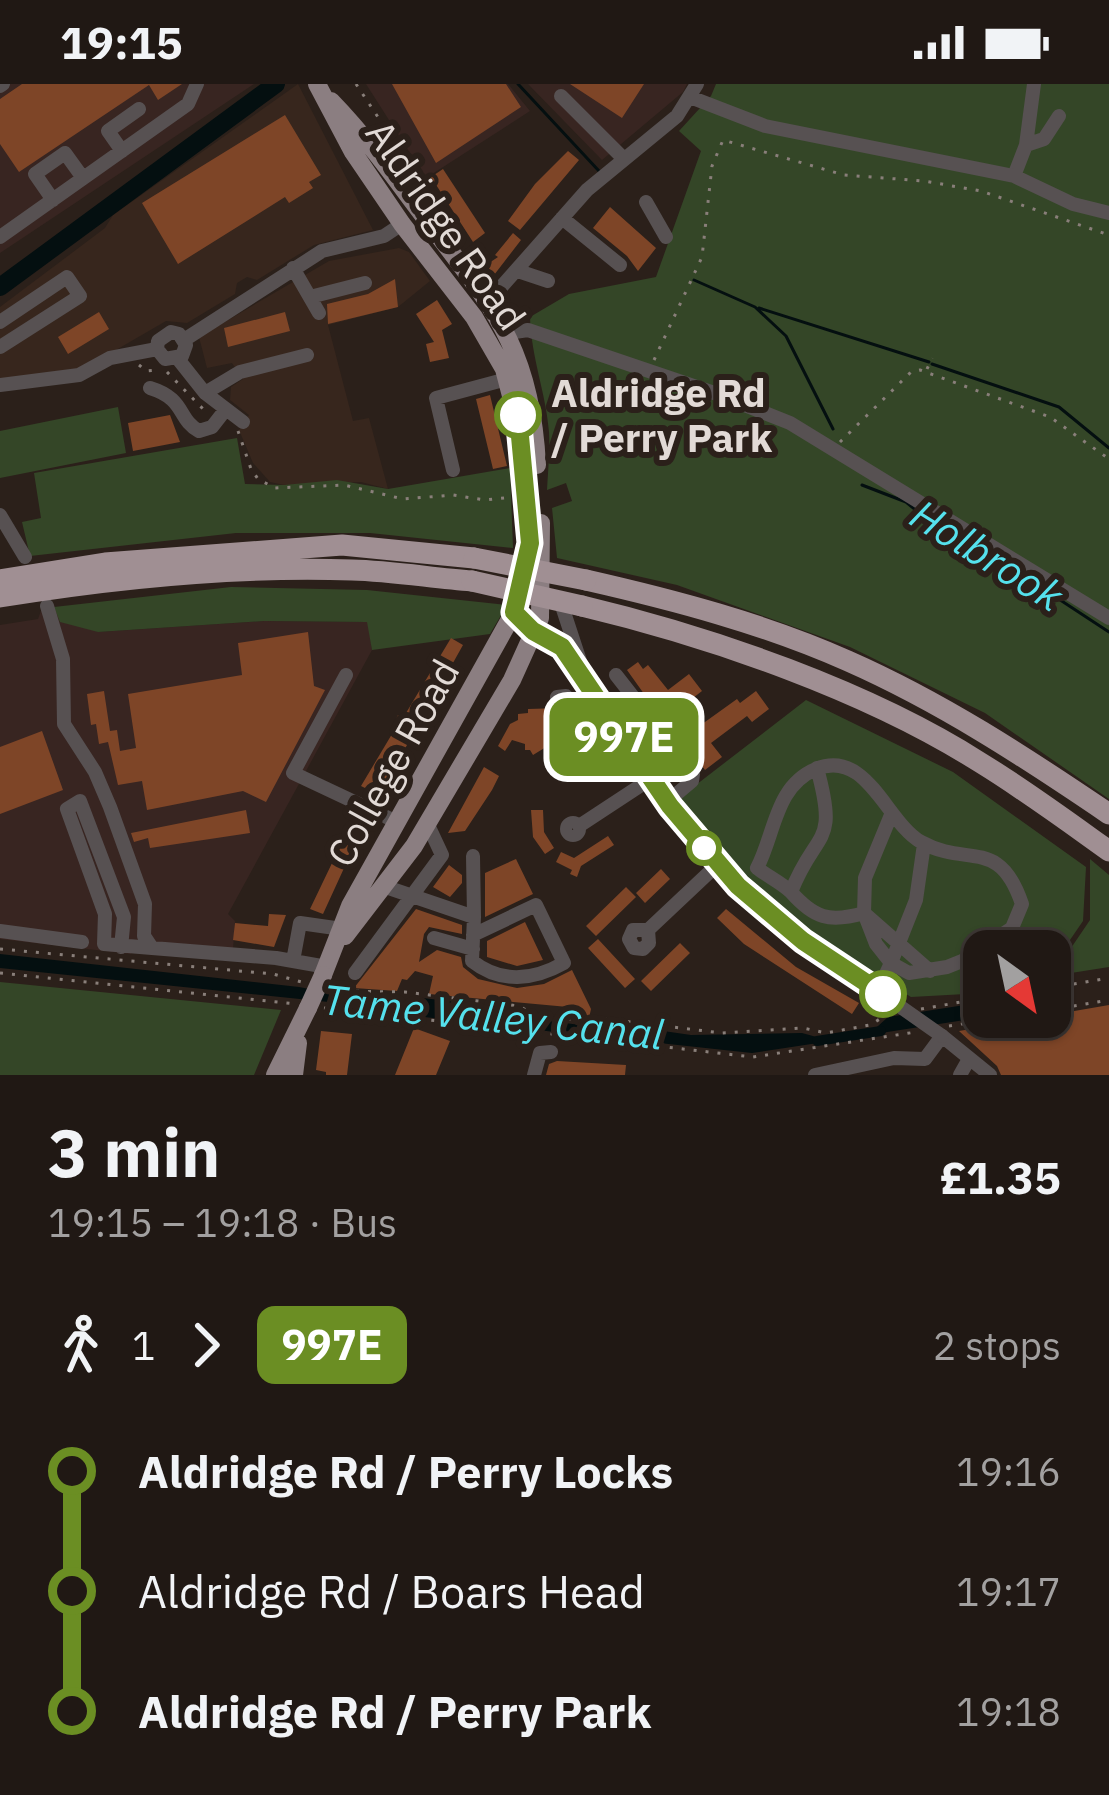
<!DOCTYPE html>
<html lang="en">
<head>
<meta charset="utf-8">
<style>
  body { margin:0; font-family:"IBM Plex Sans",sans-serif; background:#2d2522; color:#f1f3f6; height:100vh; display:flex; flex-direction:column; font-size:45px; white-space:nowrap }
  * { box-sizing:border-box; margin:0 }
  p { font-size:39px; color:#a2a0a0 }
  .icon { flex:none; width:66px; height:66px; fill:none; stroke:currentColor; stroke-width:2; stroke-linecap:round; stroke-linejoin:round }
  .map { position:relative; height:991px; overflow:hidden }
  .panel { display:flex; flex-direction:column; background:#201814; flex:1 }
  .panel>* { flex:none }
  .badge { padding:0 24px; border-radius:18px; font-size:42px; line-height:78px }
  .needle { width:78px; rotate:147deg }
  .buttons { position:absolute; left:963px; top:846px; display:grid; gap:24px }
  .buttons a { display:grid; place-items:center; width:108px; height:108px; border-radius:24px; background:#201814; box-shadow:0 3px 9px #0004,0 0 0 3px #3d3734; font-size:60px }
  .map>.badge { position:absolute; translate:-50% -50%; box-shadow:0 0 0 6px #fff }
  .legs { display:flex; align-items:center; gap:18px; height:132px; padding:0 48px; font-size:39px }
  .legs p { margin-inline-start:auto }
  .head { display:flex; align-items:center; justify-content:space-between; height:204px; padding:0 48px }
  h1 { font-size:66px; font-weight:700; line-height:90px }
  ul { padding:0 48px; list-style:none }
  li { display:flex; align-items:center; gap:42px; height:120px; font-size:45px }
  li i { display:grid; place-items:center; width:18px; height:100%; margin:0 15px; background:currentColor }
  li i::after { content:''; width:30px; height:30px; margin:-15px; border:9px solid; border-radius:50%; background:#201814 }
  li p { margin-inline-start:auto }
  li:first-child i { background:linear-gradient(#0000 50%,currentColor 0) }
  li:last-child i { background:linear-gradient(currentColor 50%,#0000 0) }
  .status { display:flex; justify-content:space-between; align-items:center; height:84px; padding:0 60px; background:#201814; direction:ltr }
  .status svg { height:33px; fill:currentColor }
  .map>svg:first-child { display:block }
  .built { fill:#37261d }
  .industrial { fill:#382521 }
  .green { fill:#344627 }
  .water { fill:#040f10 }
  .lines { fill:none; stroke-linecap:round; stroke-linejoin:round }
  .stream { stroke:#040f10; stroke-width:3 }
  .canal { stroke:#040f10; stroke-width:10 }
  .river { stroke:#040f10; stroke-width:18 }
  .building { fill:#7e4527 }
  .path { stroke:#897f7a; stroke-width:3; stroke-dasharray:3 9; stroke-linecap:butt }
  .minor { stroke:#575152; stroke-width:14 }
  .major { stroke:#8b7e81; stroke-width:18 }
  .highway { stroke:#a08f93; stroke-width:21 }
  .minor-bridge { stroke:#575152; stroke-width:14 }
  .major-bridge { stroke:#8b7e81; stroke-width:18 }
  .highway-bridge { stroke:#a08f93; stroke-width:21 }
  .line-1-casing { stroke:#fff; stroke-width:27 }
  .line-1 { stroke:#6b8e23; stroke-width:18 }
  .stop-1-dot { fill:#fff; stroke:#6b8e23; stroke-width:6 }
  .labels { text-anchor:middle; stroke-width:12; stroke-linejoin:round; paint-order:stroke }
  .street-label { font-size:39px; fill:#e2dad6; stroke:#2b201a }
  .stop-label { font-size:39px; font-weight:bold; fill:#e2dad6; stroke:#2b201a; text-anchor:start }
  .water-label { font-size:42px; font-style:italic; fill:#55e1ed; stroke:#2b201a }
</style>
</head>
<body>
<div class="status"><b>19:15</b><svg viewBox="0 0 49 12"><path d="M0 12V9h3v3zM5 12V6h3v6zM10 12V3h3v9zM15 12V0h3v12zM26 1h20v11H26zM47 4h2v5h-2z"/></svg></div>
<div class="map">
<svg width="1109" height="991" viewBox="0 0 1109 991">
  <rect width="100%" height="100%" fill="#2b201a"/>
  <path class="built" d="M298,0l75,146 -59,15 -57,35 -10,-3 -10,6 -2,11 -48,29 -21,-2 -88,51 -78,20v-85l105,-79 8,-13z
    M399,164l10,4 21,29 -32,26 -70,18 25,96 16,-3 19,71 -27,-7 -77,3 -14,-3 -17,-19 -14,-33 10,-15 -19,-15 1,-13 12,-8 -11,-16 -25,5 -8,-31 130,-76z"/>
  <path class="industrial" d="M0,0h254l-254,169z
    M366,0h142l22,27 -104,67z
    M528,0h159l-4,8 -81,68z
    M54,523l44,25 166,-11 104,1 4,28 -144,264 7,7 -2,28 -100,-7 -2,12 -131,-15v-314l38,-6 4,-11z"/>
  <path class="green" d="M716,0h393v715l-124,-86 -135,-66 -173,-62 -120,-27 -5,-50 20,-7 -6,-18 -19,7c1,-19 3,-39 2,-58 -3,-39 -18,-75 -19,-115l39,-23 87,-17 45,-126 -22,-20 32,-35z
    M118,323l8,46 -126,25v-47z
    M237,354l8,46 39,1 53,-5 51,9 122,-21 3,80 -143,-15h-134l-206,23 -8,-34 19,-4 -7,-45z
    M231,503l136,3 140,15 -17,29 -118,16 -5,-28 -103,-1 -166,11 -38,-10 -6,-15z
    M806,616l147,72 133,95 -3,54 -33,48v-18h-66v42l-73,4 -69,-42 -98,-77 -65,-80z
    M1090,775l19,16v92l-57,9 38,-56z
    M0,898l281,28 -27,65h-254z"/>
  <path class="water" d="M0,870l299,33 31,6 18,11 -348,-36z
    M415,913l103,13 24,16 -18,2 -127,-14 -14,-5z
    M984,918v15l-116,18 20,-18z
    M601,938l90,13 111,-2 29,8 -79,12 -130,-14 -43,-9z"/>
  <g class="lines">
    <path class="stream" d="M518,0l81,87
      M694,196l61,27 31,29 47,93
      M759,224l170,54
      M932,280l127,43 50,41
      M862,401l44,17 41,34 34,12 128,84"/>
    <path class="canal" d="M334,918l59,8
      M530,940l59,7
      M817,957l64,-10"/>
    <path class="river" d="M0,203l276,-203"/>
  </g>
  <path class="building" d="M22,0h160l-24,16 -9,-15 -130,87 -19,-28v-45z
    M392,0h114l15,23 -85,56z
    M570,0h74l-22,34z
    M285,31l36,60 -12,7 4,6 -24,15 -4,-6 -107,67 -36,-61z
    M568,67l11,9 -59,70 -12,-9 27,-37z
    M443,85l42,64 -12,9 -42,-65z
    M610,123l46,41 -18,23 -11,-15 -34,-28z
    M513,149l8,7 -30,39 -8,-12 15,-10 -3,-2z
    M395,195l3,28 -70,17 -1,-20 41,-10z
    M437,216l15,24 -10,6 7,28 -19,4 -4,-18 8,-2 -18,-28z
    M99,228l10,17 -41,25 -10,-17z
    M285,228l5,19 -62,16 -4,-19z
    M490,311l17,71 -14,3 -17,-70z
    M170,331l10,27 -47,9 -5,-28z
    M308,548l6,54 11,4 -59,112 -23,-11 -96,19 -5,-29 -24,4 -10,-43 -9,2 -3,-20 -5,1 -4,-31 17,-3 6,40 7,-1 3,21 16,-3 -8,-54 114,-19 -4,-32z
    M451,554l12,7 -84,150 -18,-9 34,-57 -3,-1 6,-13 5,3z
    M638,578l5,7 5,-4 20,25 21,-16 13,17 -22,17 18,19 39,-28 3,4 16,-12 13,18 -17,13 -5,-6 -36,27 11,14 -17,13 -32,-44 -4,3 -42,-59z
    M561,624l25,35 -8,-8 -14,1 -31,19 -3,-5h-5v-6l-13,-4 -7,11 -7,-5 12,-22 8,-4v-6l10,-1v-4z
    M42,647l21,59 -63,24v-67z
    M484,683l15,9 -7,14 -27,41 -17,2z
    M246,726l4,23 -100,15 -2,-10 -14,4 -3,-9z
    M531,726h12l1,22 10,16 -9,6 -12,-17z
    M345,752l11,6 -33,72 -13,-5z
    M608,752l6,9 -33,21 -4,11 -7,-3 2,-4 -16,-8 5,-10 13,6z
    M516,775l17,35 -48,23v-44z
    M449,781l13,10v8l-12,14 -17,-10z
    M661,785l9,10 -25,24 -9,-10z
    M626,803l10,10 -40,39 -10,-10z
    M416,825l46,16v9l-33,-7 -5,7 -5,28 18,-12 24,7 2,10 15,12 39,9 27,-4 28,-14 19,39 -2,9 -23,-2 2,-9 -139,-13 4,-18 -18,-5 -8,9 -5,-1 -5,12 -43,-3z
    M726,825l70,58 63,36 -7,11 -108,-70 -27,-26z
    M269,830l17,1 -12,32 -41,-7 2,-17 33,3z
    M525,838l18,38 -26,6 -30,-9v-16z
    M598,855l37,40 -10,9 -37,-40z
    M680,859l10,10 -39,38 -10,-10z
    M1109,921v70h-108l-4,-9 -38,-35z
    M414,944l36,13 -14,34h-41z
    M321,947l31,3 -5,41h-21v-3l-10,-2z
    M557,977l69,4 -1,10h-79l3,-11z"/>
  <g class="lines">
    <path class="path" d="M356,0l95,143
      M654,276l48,-103 10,-91 11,-26 121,35 80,6 57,10 128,44
      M139,281l7,6 12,-1
      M927,285l5,-11
      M167,288l39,40
      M238,347l13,38 7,10 17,9 69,-3 59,14 50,-4 32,5 28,-3
      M840,358l71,-70 9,-2 130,47 59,42
      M0,865l273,25 32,9
      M0,889l297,31
      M1050,904l59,-10
      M332,907l73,1 114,14 22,13h65l116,14 81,-5 23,5 44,-8 18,-11
      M324,924l429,49 163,-25
      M921,925l63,-11
      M1050,926l59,-10
      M949,942l57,-9"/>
    <path class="minor" d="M0,2l3,-2
      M561,12l63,63
      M690,13l75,29 249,50 59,28 36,9
      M1026,61l18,-6 15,-23
      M122,67l-14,-20 31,-22
      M1014,92l12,-31 8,-61
      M53,116l-18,-26 30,-21 18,25
      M646,118l20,35
      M562,134l58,47
      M0,153l188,-133 9,-20
      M293,184l26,45
      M518,187l30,10
      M310,213l55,-14
      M488,218l99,-112 90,-74 20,-32
      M0,238l67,-45 13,19 -80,51
      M508,249l20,-3 189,64 73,29 319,195
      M184,256l138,-89 62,-15 18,-12
      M178,275l27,34 38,29
      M0,301l79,-10 31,-17 47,-9 8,10 17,-3 4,-11 -7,-11 -8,-2 -13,9 -1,8
      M150,304c36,11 27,31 49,43l13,-4 14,-18
      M205,309l35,-21 67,-17
      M453,386l-17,-72 71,-19
      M0,431l25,42
      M560,516l21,64
      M47,522l16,53 1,65 31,48 15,35 35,97 -1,32 8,12 124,10 51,9
      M514,528l19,19 29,17 108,158 68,81 66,54 74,50 13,-28 18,10 38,-6 15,-6 50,-33 10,-24c-23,-68 -54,-36 -101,-62 -35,-20 -54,-94 -105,-73 -41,17 -41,65 -59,99 10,8 25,15 34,24 23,26 38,31 73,21l12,31 15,19 25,-63 8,-56
      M346,591l-53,98 104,49
      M616,591l36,46 10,19
      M595,607l-22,13 23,33
      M557,613l9,-1 7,8
      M639,675l23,-19 31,34 -1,7 -25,21
      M891,731l-26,63 -1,35 66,58
      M567 745a6 6 0 1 1 12 0a6 6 0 1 1-12 0Z
      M579,742l73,-48
      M473,772l1,61
      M383,802l91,31 -2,44c29,23 62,19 92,2l-28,-58 -63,30
      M791,808c25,-64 48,-44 26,-124
      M648,846h-15l-4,9 5,9 9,1 6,-6 -1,-13 69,-65
      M0,847l82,11
      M434,854l39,11
      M121,863l3,-30 -44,-116 -13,8 38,105 -1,30 48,4
      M293,877l7,-38 42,6
      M355,889l87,-118 -14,-30
      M534,991l6,-22 11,-1
      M815,991l79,-17 31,1 17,-23 48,39
      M960,991l9,-16"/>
    <path class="major" d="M317,0l36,68 49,72 72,93 30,52 18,69 8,105 -16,69 -164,294 -27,69
      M331,17c33,34 60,71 88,109 69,92 112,132 118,255
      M345,852l69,-90 98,-166 28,-62 1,-95
      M275,991l33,-67
      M294,991l4,-32"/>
    <path class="highway" d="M0,496l105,-17 237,-18 132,13
      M586,496c88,20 179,44 262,81 93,41 177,96 261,153
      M0,513c116,-19 234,-31 352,-27 40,1 80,8 120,11
      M582,522c130,31 286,85 399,157 44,27 86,58 128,88"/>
    <path class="minor-bridge" d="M878,907l64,45"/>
    <path class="major-bridge" d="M308,924l15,-33"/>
    <path class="highway-bridge" d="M474,474l112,22
      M472,497l110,25"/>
  </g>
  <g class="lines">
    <defs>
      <path id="line-1" d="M518,331l12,128 -16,69 19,19 29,16 108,159 68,80 65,55 80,53"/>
    </defs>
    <use href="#line-1" class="line-1-casing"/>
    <use href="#line-1" class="line-1"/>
  </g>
  <g class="stop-1-dot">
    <circle cx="518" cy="331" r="21"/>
    <circle cx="704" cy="764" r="15"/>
    <circle cx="883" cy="910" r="21"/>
  </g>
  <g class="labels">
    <g class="street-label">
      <text transform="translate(446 141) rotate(55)" y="14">Aldridge Road</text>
      <text transform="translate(393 679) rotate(-61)" y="14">College Road</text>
    </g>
    <g class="stop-label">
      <text x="551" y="323">Aldridge Rd<tspan x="551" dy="45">/ Perry Park</tspan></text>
    </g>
    <g class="water-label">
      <text transform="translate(987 471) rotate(32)" y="15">Holbrook</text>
      <text transform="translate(493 933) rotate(6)" y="15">Tame Valley Canal</text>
    </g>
  </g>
</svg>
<div class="buttons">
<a><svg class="needle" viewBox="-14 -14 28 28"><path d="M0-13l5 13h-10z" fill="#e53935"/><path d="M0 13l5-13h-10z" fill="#a2a0a0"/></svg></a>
</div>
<b class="badge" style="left:624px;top:653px;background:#6b8e23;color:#fff">997E</b>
</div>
<section class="panel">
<div class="head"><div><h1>3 min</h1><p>19:15 – 19:18 · Bus</p></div><b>£1.35</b></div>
<div class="legs"><svg class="icon" aria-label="walk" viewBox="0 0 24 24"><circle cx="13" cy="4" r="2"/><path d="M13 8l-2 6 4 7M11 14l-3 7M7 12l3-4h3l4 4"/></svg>1<svg class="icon" aria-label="forward" viewBox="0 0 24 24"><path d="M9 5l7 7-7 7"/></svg><b class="badge" style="background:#6b8e23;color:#fff">997E</b><p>2 stops</p></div>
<ul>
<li><i style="color:#6b8e23"></i><b>Aldridge Rd / Perry Locks</b><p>19:16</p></li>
<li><i style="color:#6b8e23"></i><span>Aldridge Rd / Boars Head</span><p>19:17</p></li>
<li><i style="color:#6b8e23"></i><b>Aldridge Rd / Perry Park</b><p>19:18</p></li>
</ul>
</section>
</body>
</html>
